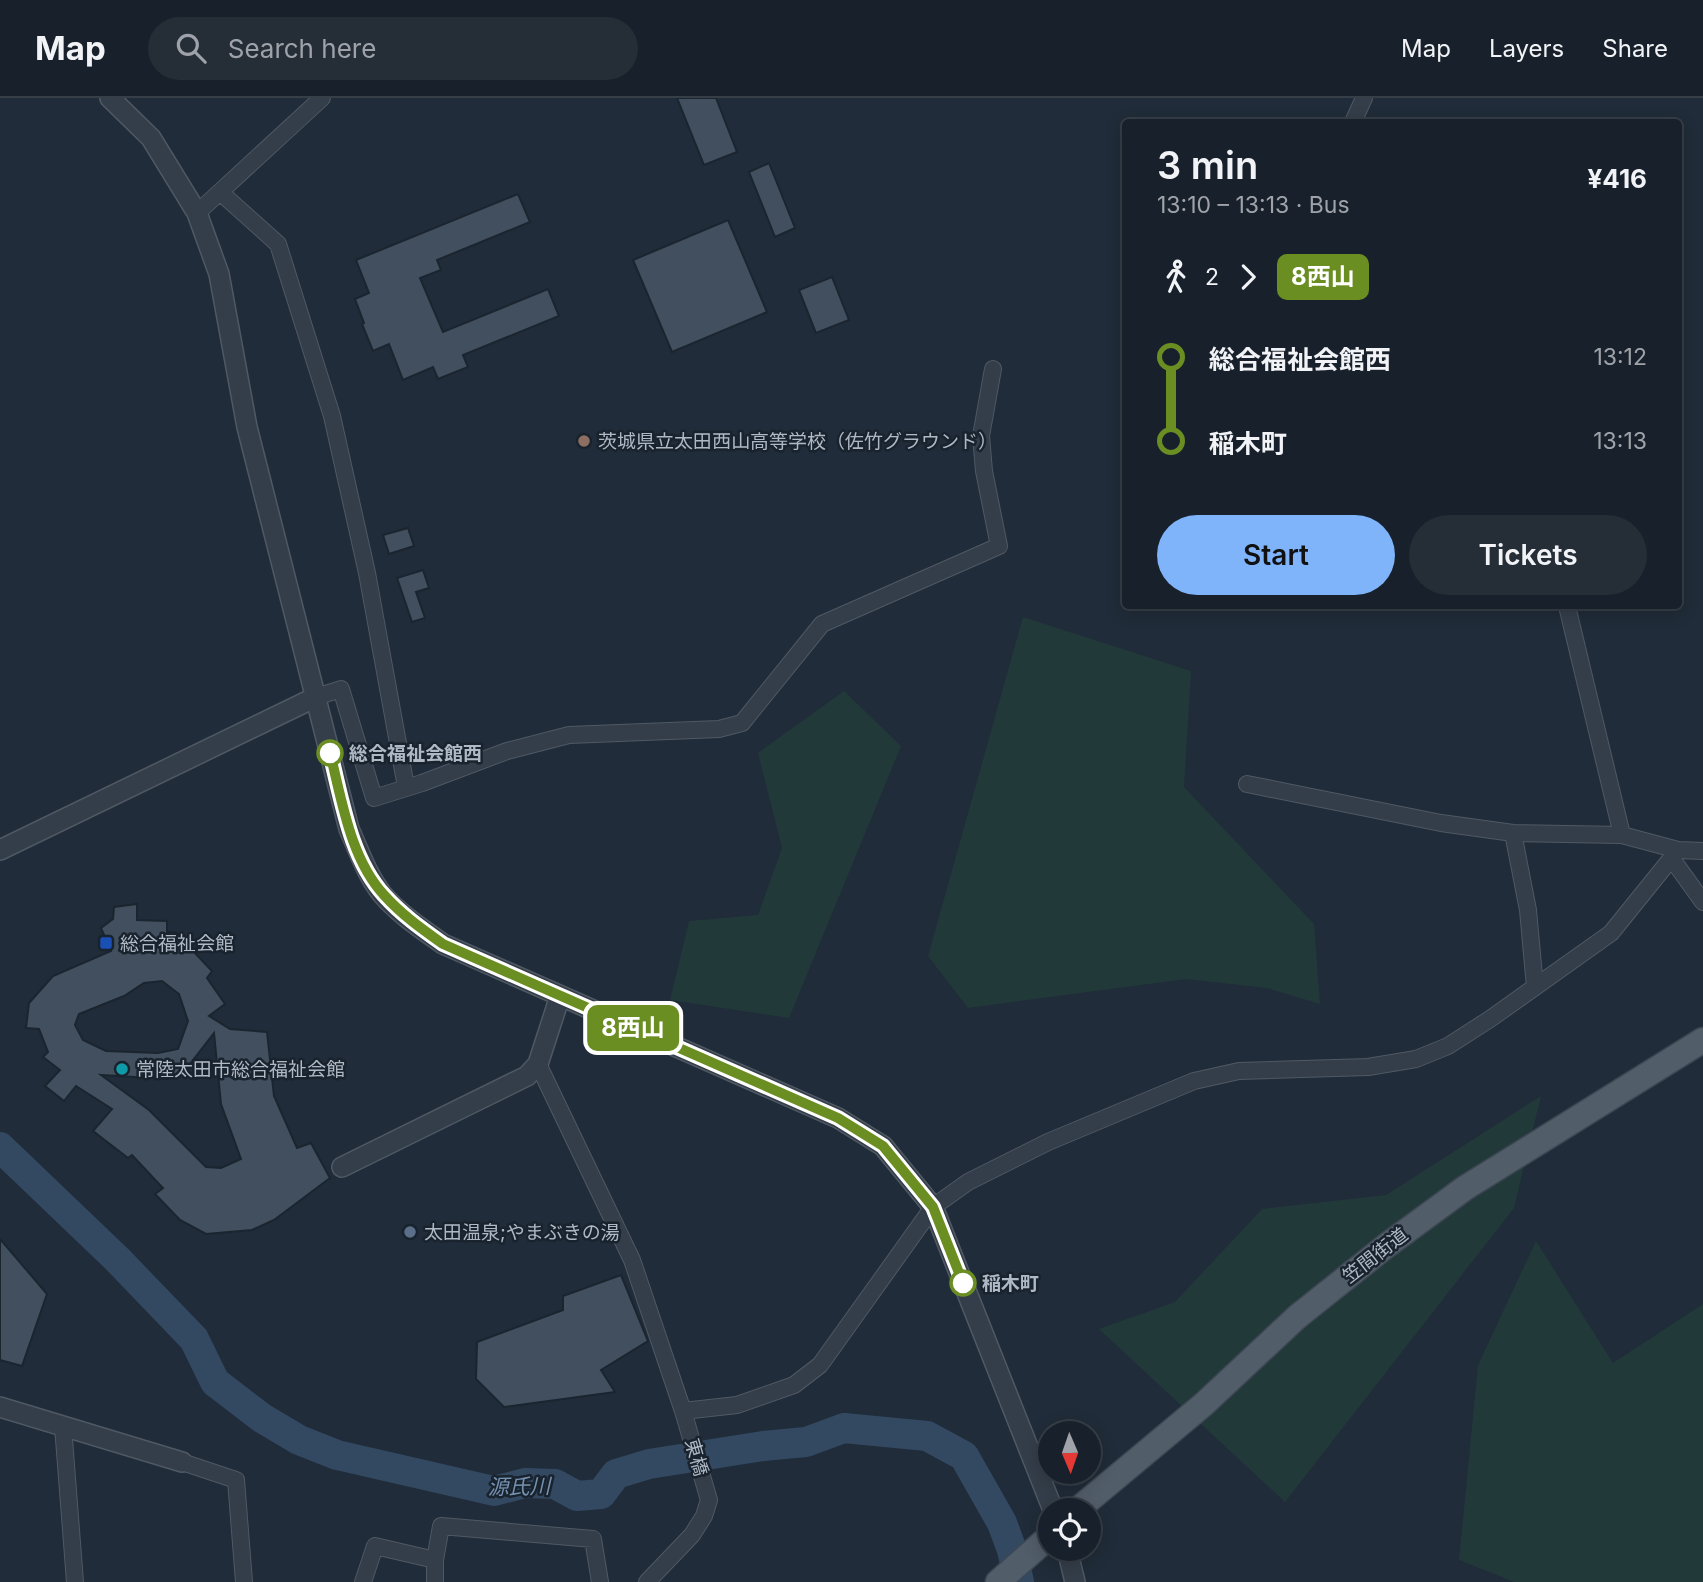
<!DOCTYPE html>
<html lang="en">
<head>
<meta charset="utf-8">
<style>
  body { margin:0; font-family:Inter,"Noto Sans JP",sans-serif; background:#252e37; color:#f1f3f6; height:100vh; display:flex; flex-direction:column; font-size:26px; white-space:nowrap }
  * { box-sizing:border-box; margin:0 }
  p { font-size:23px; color:#9fa3a9 }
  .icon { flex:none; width:38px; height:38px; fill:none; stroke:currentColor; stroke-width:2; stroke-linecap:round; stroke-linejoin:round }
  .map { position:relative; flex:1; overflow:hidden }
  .side { position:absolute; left:1122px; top:21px; width:560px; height:490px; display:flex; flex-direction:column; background:#18212b; border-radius:7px; box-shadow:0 4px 18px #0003,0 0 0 2px #363e47 }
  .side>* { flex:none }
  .badge { padding:0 14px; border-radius:10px; font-size:24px; line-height:46px }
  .needle { width:46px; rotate:178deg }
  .fabs { position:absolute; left:1038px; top:1323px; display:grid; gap:14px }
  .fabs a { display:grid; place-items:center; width:63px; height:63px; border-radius:50%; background:#18212b; box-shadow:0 4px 18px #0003,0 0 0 2px #363e47; font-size:35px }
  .map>.badge { position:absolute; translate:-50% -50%; box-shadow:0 0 0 4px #fff }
  .legs { display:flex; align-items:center; gap:10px; height:77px; padding:0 35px; font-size:23px }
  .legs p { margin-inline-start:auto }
  .overview { display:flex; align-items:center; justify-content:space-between; height:119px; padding:0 35px }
  h1 { font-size:38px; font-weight:600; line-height:52px }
  .primary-button { display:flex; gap:14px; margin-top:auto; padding:14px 35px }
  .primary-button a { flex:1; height:80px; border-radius:42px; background:#7fb4fb; color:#111; font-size:28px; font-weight:600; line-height:80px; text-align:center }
  .primary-button a+a { background:#252e37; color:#f1f3f6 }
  ul { padding:0 35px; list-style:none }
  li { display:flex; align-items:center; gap:24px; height:84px; font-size:26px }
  li i { display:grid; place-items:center; width:10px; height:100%; margin:0 9px; background:currentColor }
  li i::after { content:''; width:18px; height:18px; margin:-9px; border:5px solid; border-radius:50%; background:#18212b }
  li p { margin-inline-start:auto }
  li:first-child i { background:linear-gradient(#0000 50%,currentColor 0) }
  li:last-child i { background:linear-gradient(currentColor 50%,#0000 0) }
  header { display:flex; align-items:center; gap:42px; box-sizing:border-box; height:98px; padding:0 35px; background:#18212b; border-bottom:2px solid #363e47 }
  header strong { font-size:33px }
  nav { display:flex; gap:38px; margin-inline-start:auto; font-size:24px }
  .search { width:490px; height:63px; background:#252e37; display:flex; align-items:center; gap:18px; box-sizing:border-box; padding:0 24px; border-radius:38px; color:#9fa3a9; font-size:26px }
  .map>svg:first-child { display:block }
  .green { fill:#22393a }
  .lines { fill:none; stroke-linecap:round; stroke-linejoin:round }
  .river { stroke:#334962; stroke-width:30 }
  .building { fill:#414f5e; stroke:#1b2530; stroke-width:2; fill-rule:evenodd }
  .minor-casing { stroke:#4f5964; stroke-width:18 }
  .tertiary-casing { stroke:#4f5964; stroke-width:22 }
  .primary-casing { stroke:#3d4753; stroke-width:27 }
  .minor { stroke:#343e4a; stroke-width:16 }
  .tertiary { stroke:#343e4a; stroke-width:19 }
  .primary { stroke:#525d6a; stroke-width:24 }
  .line-1-casing { stroke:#fff; stroke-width:16 }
  .line-1 { stroke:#6b8e23; stroke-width:10 }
  .education-dot { fill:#8d6e63; stroke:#19232e; stroke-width:2.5 }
  .stop-1-dot { fill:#fff; stroke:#6b8e23; stroke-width:3.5 }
  .transit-dot { fill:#1a4fb4; stroke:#19232e; stroke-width:2.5 }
  .culture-dot { fill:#0f9aa8; stroke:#19232e; stroke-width:2.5 }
  .service-dot { fill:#5c6f8a; stroke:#19232e; stroke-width:2.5 }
  .labels { text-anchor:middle; stroke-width:5; stroke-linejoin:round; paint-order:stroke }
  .poi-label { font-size:19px; fill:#afb9c6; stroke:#19232e; text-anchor:start }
  .stop-label { font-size:19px; font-weight:bold; fill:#afb9c6; stroke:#19232e; text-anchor:start }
  .street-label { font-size:19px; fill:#afb9c6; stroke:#19232e }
  .water-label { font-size:21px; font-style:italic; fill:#7591b0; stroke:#19232e }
</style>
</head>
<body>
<header>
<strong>Map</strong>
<div class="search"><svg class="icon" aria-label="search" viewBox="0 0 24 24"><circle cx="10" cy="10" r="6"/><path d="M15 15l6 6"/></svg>Search here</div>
<nav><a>Map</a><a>Layers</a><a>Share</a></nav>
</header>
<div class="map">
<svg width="1703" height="1484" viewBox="0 0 1703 1484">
  <rect width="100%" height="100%" fill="#202c39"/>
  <path class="green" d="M1023,519l168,54 -7,116 130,137 6,80 -53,-16 -81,-9 -218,29 -40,-52z
    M844,593l57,55 -112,272 -119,-18 19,-79 69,-6 24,-67 -24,-95z
    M1541,998l-27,112 -229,294 -186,-173 76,-27 87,-93 124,-14z
    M1536,1143l77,122 90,-59v278h-189l-55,-22 19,-195z"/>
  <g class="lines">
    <path class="river" d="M0,1049l117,112 77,80 21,43 47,36 37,22 38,15 157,36 31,-8 30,1 22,12 24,-2 15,-20 33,-10 114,-18 43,-4 38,-14 83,8 37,20 38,67 10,27 7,32"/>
  </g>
  <path class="building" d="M677,0h39l21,54 -33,13z
    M769,65l26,65 -20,9 -26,-65z
    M518,96l12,28 -93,38 4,10 -21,8 23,54 105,-43 11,27 -96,39 5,12 -30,12 -5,-12 -30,13 -14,-36 -16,7 -11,-27 2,-1 -9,-24 14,-6 -13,-33z
    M728,122l39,92 -95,40 -39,-92z
    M832,179l17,43 -33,13 -17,-43z
    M408,430l6,18 -25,8 -6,-19z
    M423,472l6,18 -13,4 9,26 -13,4 -15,-44z
    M137,806v16l30,1v11h8l37,39 -5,7 18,26 -16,12 21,13 37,3 7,64 23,52 14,-5 19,35 -56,42 -22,10 -46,4 -26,-14 -25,-26 8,-6 -31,-33 -4,3 -35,-27 19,-22 -36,-23 -12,15 -19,-15 15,-16 -17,-13 5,-5 -9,-23 -13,-1 3,-25 24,-27 58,-25 -10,-23 12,-9 1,-12zM162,883l17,13 9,27 -10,28 -20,4 -52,-2 -23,-11 -8,-15 4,-11 45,-18 20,-13zM214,935l7,71 20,55 -20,9 -15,-1 -57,-57 -48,-35 66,4 19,-10z
    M0,1141l47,55 -25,72 -22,-6z
    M621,1177l27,66 -47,29 14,22 -111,15 -28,-28 1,-37 86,-32v-14z"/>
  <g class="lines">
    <defs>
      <path id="minor" d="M1353,24l11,-24
        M220,94l58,52 54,172 35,157 39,214
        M197,115l125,-115
        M1567,508l55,229
        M316,599l25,-8 33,109 48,-15 85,-32 62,-16 150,-6 23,-6 80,-99 177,-78 -15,-75 -3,-35 12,-67
        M1247,686l194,39 72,10 109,2 56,15 25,1
        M1513,735l15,77 7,77
        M1672,761l31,43
        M538,966l94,196 51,151 26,89 -5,16 -12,19 -45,47
        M683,1313l54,-6 57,-20 26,-20 113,-158 35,-25 80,-40 146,-61 45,-10 129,-4 48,-8 32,-13 42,-27 121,-86 67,-83
        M63,1328l12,156
        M182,1364l54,18 8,102
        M435,1462l6,-34 152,13 7,43
        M363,1484l12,-36 60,14v22"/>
      <path id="tertiary" d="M110,0l41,40 46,75 22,61 28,153 102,402c10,22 18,46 33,65 17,20 40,35 61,50l395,174 45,28 50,61 120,303
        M0,752l316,-153
        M342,1069l185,-91 11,-12 22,-68
        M0,1309l182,55
        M1067,1451l8,33"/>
      <path id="primary" d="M1077,1412l127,-106 93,-87 89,-71 79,-58 238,-148
        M998,1484l52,-46"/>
    </defs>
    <use href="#minor" class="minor-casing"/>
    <use href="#tertiary" class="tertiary-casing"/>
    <use href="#primary" class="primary-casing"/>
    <use href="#minor" class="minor"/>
    <use href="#tertiary" class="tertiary"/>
    <use href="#primary" class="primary"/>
  </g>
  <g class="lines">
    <defs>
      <path id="line-1" d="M330,655c12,47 20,105 54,142 18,20 38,34 59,49l395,174 45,28 50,61 30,76"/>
    </defs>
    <use href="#line-1" class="line-1-casing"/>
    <use href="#line-1" class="line-1"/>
  </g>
  <circle class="education-dot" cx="584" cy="343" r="7"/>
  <g class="stop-1-dot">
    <circle cx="330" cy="655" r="12"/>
    <circle cx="963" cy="1185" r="12"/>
  </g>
  <rect class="transit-dot" x="99" y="838" width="14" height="14" rx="3.5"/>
  <circle class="culture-dot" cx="122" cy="971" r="7"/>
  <circle class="service-dot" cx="410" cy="1134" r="7"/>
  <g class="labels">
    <g class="poi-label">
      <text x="598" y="350">茨城県立太田西山高等学校（佐竹グラウンド）</text>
      <text x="120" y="852">総合福祉会館</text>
      <text x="136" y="978">常陸太田市総合福祉会館</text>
      <text x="424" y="1141">太田温泉;やまぶきの湯</text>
    </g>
    <g class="stop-label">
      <text x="349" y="662">総合福祉会館西</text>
      <text x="982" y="1192">稲木町</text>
    </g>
    <g class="street-label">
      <text transform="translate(1375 1157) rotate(-38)" y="7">笠間街道</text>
      <text transform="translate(697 1359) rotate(74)" y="7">東橋</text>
    </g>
    <g class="water-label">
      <text transform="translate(519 1389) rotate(-1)" y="7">源氏川</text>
    </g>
  </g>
</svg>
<div class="fabs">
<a><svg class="needle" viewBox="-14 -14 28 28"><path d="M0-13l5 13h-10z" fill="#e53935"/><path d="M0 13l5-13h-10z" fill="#9fa3a9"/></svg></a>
<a><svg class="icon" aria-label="locate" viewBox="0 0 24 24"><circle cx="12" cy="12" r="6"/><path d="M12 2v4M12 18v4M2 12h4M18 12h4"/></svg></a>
</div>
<b class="badge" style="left:633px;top:930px;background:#6b8e23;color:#fff">8西山</b>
<section class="side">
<div class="overview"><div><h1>3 min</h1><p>13:10 – 13:13 · Bus</p></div><b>¥416</b></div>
<div class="legs"><svg class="icon" aria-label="walk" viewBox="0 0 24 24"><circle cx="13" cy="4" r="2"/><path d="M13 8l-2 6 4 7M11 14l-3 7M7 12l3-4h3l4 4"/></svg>2<svg class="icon" aria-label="forward" viewBox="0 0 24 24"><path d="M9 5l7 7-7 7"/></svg><b class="badge" style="background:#6b8e23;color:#fff">8西山</b></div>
<ul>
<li><i style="color:#6b8e23"></i><b>総合福祉会館西</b><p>13:12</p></li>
<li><i style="color:#6b8e23"></i><b>稲木町</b><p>13:13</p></li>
</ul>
<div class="primary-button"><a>Start</a><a>Tickets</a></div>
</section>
</div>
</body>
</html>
